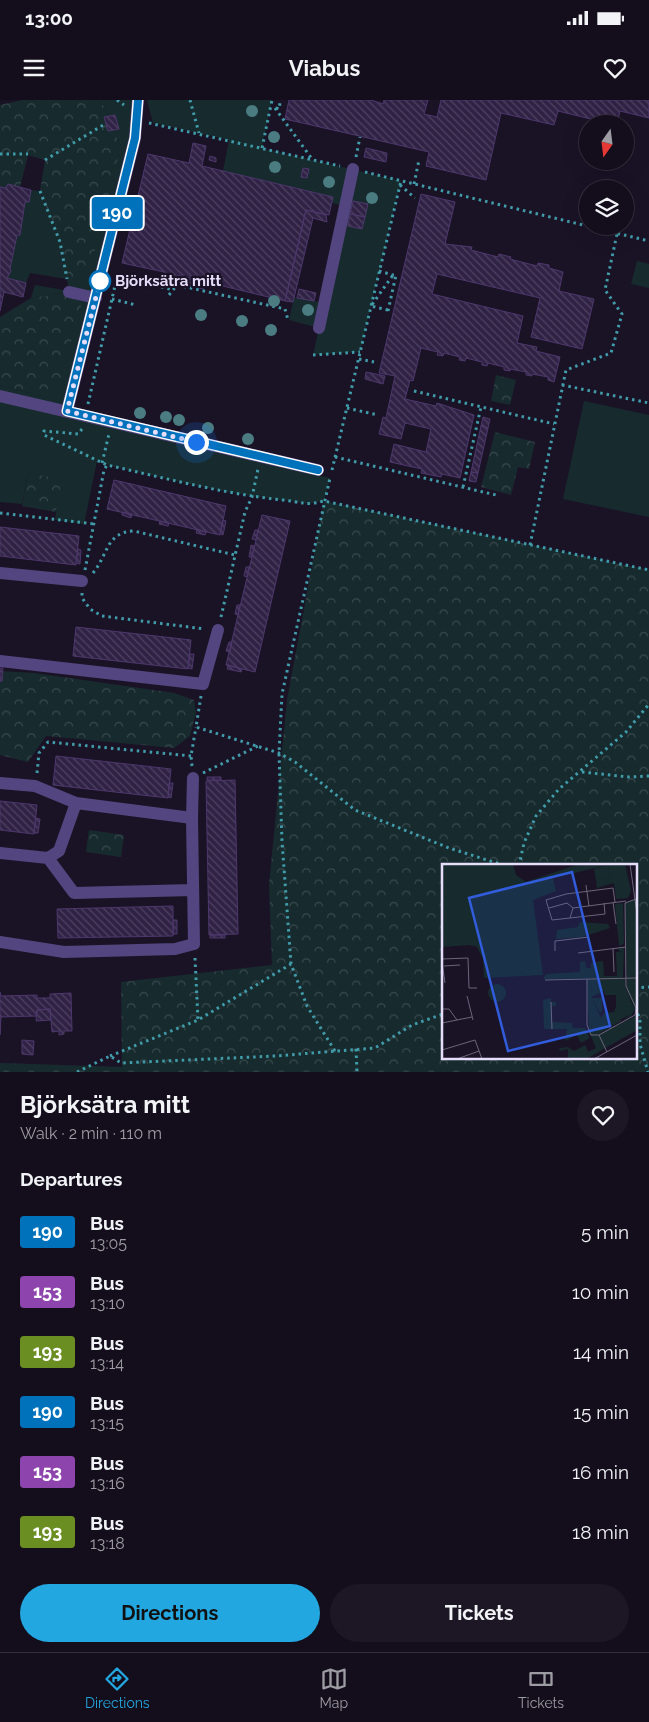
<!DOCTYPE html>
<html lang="en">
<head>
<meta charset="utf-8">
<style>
  body { margin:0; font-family:Raleway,sans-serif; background:#1d1725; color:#f1f3f6; height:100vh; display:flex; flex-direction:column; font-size:19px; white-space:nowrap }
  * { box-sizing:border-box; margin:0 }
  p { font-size:16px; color:#9d9ca3 }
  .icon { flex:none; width:28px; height:28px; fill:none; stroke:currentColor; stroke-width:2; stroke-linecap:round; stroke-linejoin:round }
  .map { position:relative; height:972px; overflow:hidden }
  .panel { display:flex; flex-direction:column; background:#140e1c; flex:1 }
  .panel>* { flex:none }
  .badge { padding:0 10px; border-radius:4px; font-size:18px; line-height:32px }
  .needle { width:32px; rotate:194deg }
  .controls { position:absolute; left:579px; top:15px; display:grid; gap:10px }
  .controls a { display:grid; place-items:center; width:55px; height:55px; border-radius:50%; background:#140e1c; box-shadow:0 5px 20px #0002,0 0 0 1px #332e3b; font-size:25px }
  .you { position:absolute; width:25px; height:25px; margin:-12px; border:4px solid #fff; border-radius:50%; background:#1a73e8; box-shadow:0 0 0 8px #1a73e833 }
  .map>.badge { position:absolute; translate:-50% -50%; box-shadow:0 0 0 2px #fff }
  h2 { padding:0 20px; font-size:19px; line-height:45px }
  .round { display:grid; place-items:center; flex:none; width:52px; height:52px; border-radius:26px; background:#1d1725 }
  .summary { display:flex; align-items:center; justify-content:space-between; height:85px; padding:0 20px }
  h1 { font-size:24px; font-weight:700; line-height:38px }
  .action { display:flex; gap:10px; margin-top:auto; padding:10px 20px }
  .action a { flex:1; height:58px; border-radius:30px; background:#23a7e0; color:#111; font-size:20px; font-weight:700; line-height:58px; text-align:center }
  .action a+a { background:#1d1725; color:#f1f3f6 }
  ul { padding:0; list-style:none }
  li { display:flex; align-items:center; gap:15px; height:60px; padding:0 20px }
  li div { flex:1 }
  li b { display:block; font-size:19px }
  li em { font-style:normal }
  li .badge { min-width:55px; font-weight:700; text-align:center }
  .status { display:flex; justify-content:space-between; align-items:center; height:35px; padding:0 25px; background:#140e1c; direction:ltr }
  .status svg { height:14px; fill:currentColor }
  header { display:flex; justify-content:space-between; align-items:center; height:65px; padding:0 20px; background:#140e1c; font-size:22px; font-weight:700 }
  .dock { display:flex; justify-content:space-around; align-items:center; height:70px; border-top:1px solid #332e3b; background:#140e1c; font-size:14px; color:#9d9ca3 }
  .dock a { display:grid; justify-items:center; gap:2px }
  .dock .current { color:#23a7e0 }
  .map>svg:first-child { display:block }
  .grass { fill:#172b2f }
  .forest { fill:url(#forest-crowns); fill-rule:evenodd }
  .building { fill:url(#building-back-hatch); stroke:#4d376d }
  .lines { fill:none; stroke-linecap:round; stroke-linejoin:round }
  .path { stroke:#419caa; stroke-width:3; stroke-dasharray:2.5 4; stroke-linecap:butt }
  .minor { stroke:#53457f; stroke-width:12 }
  .tree { fill:#4a7c82 }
  .line-casing { stroke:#fff; stroke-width:11 }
  .line { stroke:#0072bc; stroke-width:8 }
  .walk { stroke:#e6ddfa; stroke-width:5; stroke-dasharray:0 9 }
  .stop-dot { fill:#fff; stroke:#0072bc; stroke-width:2.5 }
  .labels { text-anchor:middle; stroke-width:4.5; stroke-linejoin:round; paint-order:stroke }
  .stop-label { font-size:15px; font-weight:bold; fill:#e6ddfa; stroke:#1a1326; text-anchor:start }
  .inset-road { fill:none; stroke:#6c647b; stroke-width:1 }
  .view { fill:#315cdb; fill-opacity:0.15; stroke:#315cdb; stroke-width:2.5 }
  .inset-edge { fill:none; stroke:#e6ddfa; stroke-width:2.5 }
</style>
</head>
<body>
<div class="status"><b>13:00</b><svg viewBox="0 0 49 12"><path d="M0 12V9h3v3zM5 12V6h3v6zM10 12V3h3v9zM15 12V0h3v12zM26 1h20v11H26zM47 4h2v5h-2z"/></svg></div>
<header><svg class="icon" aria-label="menu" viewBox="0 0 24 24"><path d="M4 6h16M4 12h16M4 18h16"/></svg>Viabus<svg class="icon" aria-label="heart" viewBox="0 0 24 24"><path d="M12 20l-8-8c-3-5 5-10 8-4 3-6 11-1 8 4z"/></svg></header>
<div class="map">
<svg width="649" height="972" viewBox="0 0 649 972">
  <defs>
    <pattern id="forest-crowns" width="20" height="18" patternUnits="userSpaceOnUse" patternTransform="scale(1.25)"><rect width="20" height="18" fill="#172b2f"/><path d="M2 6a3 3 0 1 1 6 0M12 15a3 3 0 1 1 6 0" fill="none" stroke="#39494e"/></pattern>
    <pattern id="building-back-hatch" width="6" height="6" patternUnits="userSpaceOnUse" patternTransform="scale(1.25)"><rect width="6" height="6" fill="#302245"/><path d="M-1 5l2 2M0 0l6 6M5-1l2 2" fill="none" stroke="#4e4261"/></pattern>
  </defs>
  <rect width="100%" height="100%" fill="#1a1326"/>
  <path class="grass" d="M95,0h43l-71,311 -67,-15v-11l42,11 27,-104 -38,6 4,-13 34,6 -2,-12 -37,-6 -4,10 -19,-5 4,-7 -1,-2 7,-34 3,-1 5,-32h4l2,-12 9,1 20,51 7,37 54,-132 -7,-17 5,-1 -4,-14 -6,2 -5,-11z
    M147,0h125l-10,48 139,33 -41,171 -47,3 6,-27 -30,-8 5,-23 30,6 21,-97 -13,-3 1,-6 -110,-26 6,-31 -76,-17z
    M637,161l12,3v24l-18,-4z
    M0,301l330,77 -6,23c-19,5 -22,1 -41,-1 -59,-6 -118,-22 -176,-35l-10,-4 -13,63 -29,-4 6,-41 -33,-6 -6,31 -22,-2z
    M584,301l65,14v102l-86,-18z"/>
  <path class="forest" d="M22,0h73l9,6 17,41 -34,135 -20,-3 -7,-37 -20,-51 5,-31 -17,-5 -8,32 -12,-3 -2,4 -6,-1v-82z
    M69,192l15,3 -26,92 -16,9 -42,-11v-68l31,-19z
    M496,275l20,5 -6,25 -19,-4z
    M495,332l40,10 -6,27 -11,-2 -7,28 -30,-8z
    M28,373l34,6 -6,33 -34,-6z
    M324,401l325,69v502h-649v-9l122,4 -1,-85 151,-17 -3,-80 18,-185zM443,766h192v192h-192z
    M0,571l34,2 140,20 20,7 2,13 -6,23 -16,12 -128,-12 -18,26 -28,-7z
    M89,730l35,5 -3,22 -35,-5z"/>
  <path class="building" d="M289,0h82l12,4 1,-4h44l-4,14 13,3 4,-17h208v18l-29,-7 -3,13h-6l-53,-13 -4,14 -53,-12 -15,67 -60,-14 3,-14 -144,-33z
    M115,15l4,14 -11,2 -4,-14z
    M193,43l13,3 -4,20 131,31 -4,18 -23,-5 -21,91 -108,-26 -2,10 -13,-4 2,-9 -42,-9 26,-109 41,9z
    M366,48l21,5 -1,9 -22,-5z
    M210,56l6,2v4l-7,-2z
    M303,68l6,1 -2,9 -6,-1z
    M8,84l23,6 -2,12h-4l-5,33h-3l-7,34 1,2 -4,7 19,5 -3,14 -19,-5 -4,19v-124l6,1z
    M421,94l34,8 -10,42 27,3 -1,3 27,7 1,-3 12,3 -1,2 27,7 1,-3 11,2v3l14,4 -4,19 35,8 -12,50 -51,-12 9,-39 -103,-24 -5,20 91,22 -6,27 20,4 -1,4 24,6 -6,25 -6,-2v-3l-16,-3v2l-6,-1v-3l-16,-3v2l-6,-1v-3l-16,-4 -1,3 -5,-1v-3l-16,-4 -1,3 -6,-1 1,-3 -16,-4 -1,3 -6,-1 1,-3 -17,-4 -8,33 -3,-1 -5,19 31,7 1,-3 37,12 -14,63 -18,-4 -1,3 -20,-4 1,-4 -32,-7 4,-18 32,8 5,-23 -26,-6 -4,16 -22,-5 4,-17 3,1 9,-42 -16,-3z
    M353,101l15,3 -3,13 -15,-3z
    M132,110h3l-4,17 -3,-1z
    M306,110l20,5 1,7 -14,-4 -20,84 -8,-1z
    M350,114l15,3 -3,12 -14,-3z
    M189,179l15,3 -1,7 -16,-4z
    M299,189l17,4 -2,8 -17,-3z
    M366,272l19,4 -2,8 -18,-5z
    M483,317l7,2 -2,9 -7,-2z
    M481,326l7,2 -10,45 -7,-1z
    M471,372l7,1 -2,9 -7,-1z
    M114,380l112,26 -6,29 -113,-26z
    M122,412l10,2 -1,4 -9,-3z
    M262,415l28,6 -35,151 -29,-7z
    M223,420l3,1 -3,14 -3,-1z
    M160,421l9,2 -1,3 -9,-2z
    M0,427l79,9 -3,29 -76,-9z
    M197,429l9,3 -1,3 -9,-2z
    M255,430h3l-2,10 -4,-1z
    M251,445l3,1 -2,11h-3z
    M78,449l3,1 -1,14 -4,-1z
    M246,467h3l-2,10 -3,-1z
    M237,505h3l-2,10 -3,-1z
    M76,527l115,13 -3,29 -115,-13z
    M229,542h3l-2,10 -4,-1z
    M190,554h4l-2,15 -4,-1z
    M228,565l14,4 -1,3 -14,-3z
    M0,568h3l-1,13h-2z
    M56,656l115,13 -3,29 -115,-13z
    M207,677h14v3h-14z
    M235,680l3,154 -29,1 -3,-154z
    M169,683h4l-2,15 -3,-1z
    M0,701l37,4 -3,29 -34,-4z
    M36,718l4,1 -2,14h-4z
    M173,806v30l-115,2 -1,-29z
    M173,820h4v14h-4z
    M210,835h15v3h-15z
    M0,892l1,4 36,-1v3h13v-4l21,-1 1,38h-8v3l-5,1v-4l-7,1 -2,-23 -13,1v6l-36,1 -1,18z
    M50,909l1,11 -15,1 1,-11z
    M22,940l12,1 -1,14 -11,-1z"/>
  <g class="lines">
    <path class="path" d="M117,0l7,5
      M190,0l9,33
      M275,8l37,51
      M276,8l3,1 1,-6 3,1
      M149,23l191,43
      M262,48l10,-48
      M0,54h28
      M356,57l4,-20
      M45,60l60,-36
      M365,72l284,69
      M414,84l5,-24
      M400,85l15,13
      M40,91l20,51 7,37
      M379,171l14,4
      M167,183l-1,5 7,2
      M178,186l2,-8 6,1 -1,8
      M169,195l8,-10 108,24 3,11
      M112,199l24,6
      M388,210l-17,-4 22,-31
      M388,211l8,-36h-3
      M313,255l47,-3
      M359,259l15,3
      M562,285l87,18
      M414,291l140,33
      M88,304l29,-127 49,11
      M347,308l31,7
      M82,329l-4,5 -34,-3v4l63,30
      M335,357l161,38
      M102,363l7,-29
      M332,370l69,-289
      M463,387l18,-80
      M0,413l94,11
      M530,445l36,-175 45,-17 11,-39 -17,-24 12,-56
      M85,470l19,-100 3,-5c58,13 117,29 176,35 19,2 22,6 41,1l325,69
      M93,473c15,-18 13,-41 41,-42l101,24
      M82,493v5l8,11 12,7 103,13
      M221,517l24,-105 7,-15 6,-28
      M201,596l-5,31 83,26 16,9 60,48 94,38 57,18
      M192,666l-1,-10 5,-29
      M582,672l47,5 20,-1
      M37,673l2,-20 9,-11 143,14
      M203,673l55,-27
      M519,766l5,-23 12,-27 23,-27 67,-57 23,-28
      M195,858l3,62
      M291,864l-9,-123 -3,-88 3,-59 48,-216
      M635,888l14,-1
      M635,908l5,11v25l8,28
      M356,949l1,23
      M110,956l88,-36 93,-56 16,42 28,45
      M77,972l33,-16 11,7 154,-7 100,-8 37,-23 31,-11"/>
    <path class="minor" d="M69,192l27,6
      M319,228l34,-159
      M0,296l318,74
      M67,311l68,-273 3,-38
      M0,473l82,8
      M0,561l203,23 15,-54
      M0,683l35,3 41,17
      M192,718l1,-40
      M0,753l48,5 11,-7 17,-48 116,15 2,126 -19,5 -111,3 -64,-10
      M48,758l26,35 119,-3"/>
  </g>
  <g class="tree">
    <circle cx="252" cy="11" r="6"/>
    <circle cx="274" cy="37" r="6"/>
    <circle cx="275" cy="67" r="6"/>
    <circle cx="329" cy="82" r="6"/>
    <circle cx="372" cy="98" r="6"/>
    <circle cx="274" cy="201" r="6"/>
    <circle cx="308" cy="210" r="6"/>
    <circle cx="201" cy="215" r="6"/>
    <circle cx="242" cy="221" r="6"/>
    <circle cx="271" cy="230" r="6"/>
    <circle cx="140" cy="313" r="6"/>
    <circle cx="166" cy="317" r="6"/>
    <circle cx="179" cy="320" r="6"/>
    <circle cx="208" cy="328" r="6"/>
    <circle cx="248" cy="339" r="6"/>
  </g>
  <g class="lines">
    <defs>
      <path id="line" d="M138,0l-3,38 -68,273 251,59"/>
    </defs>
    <use href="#line" class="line-casing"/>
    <use href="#line" class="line"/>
    <path class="walk" d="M100,181l-33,130 129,31"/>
  </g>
  <circle class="stop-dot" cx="100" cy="181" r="10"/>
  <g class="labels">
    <g class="stop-label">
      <text x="115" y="186">Björksätra mitt</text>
    </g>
  </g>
  <g transform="translate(442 764)">
    <rect width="195" height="195" fill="#1a1326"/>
    <path d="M166,1l2,13 -14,2 -2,-11zM194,35l1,131 -51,29h-18v-10l-8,2 -1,-3 9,-1 6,4 11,-6 3,7 8,-4 -7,-16 -2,-53h38l1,13 9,17 -4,7 -9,5 9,-7 1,-7 -8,-19 -32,-7v17h10v13l-2,2 -7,-13 -2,28 29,-9 1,2 -27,15 40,-19 2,-7 -9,-18 -2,-89zM177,83h5l-1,31 -80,1 3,-5 34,-2v-10l5,-1 1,7h5v-5l12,-2 1,15h19v-25h-4zM46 129a9 9 0 1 1 18 0a9 9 0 1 1-18 0ZM109,134v4h5v4h-5l1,16 20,1 1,5h12l5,10 -9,5 -4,-8 -12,6 2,-12h-23l-1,-29z" fill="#172b2f"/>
    <path d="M0,0h71l3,11 10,7 53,-18h46l6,27 -3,7 -12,1 -2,-16 -17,5 -1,-8 14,-2 -2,-13 -55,13 3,13 -23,9 10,75 -59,3 -1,-19 -6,-12 -8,-2 -27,2zM181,39l1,41 -5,2 -4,-42zM138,58l28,2 2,4 -28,9 -26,2 1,-9 21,-3zM181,87v25h-6l-1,-24zM150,117h32l9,29 -2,4 -33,17 -5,-2 -4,-6v-23h4l8,18 3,-5 10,-1 2,-6v-11h-11l-1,-4 -15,7z" fill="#172b2f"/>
    <path class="inset-road" d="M188,0l7,50M144,21l3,21M171,38l3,22M173,38l-2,-14 -47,6 -20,6 6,20 18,-2 3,-10 53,-7M107,44l18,-5 6,5M128,54l35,-4 -1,-11M171,84l1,24M113,87v-10l34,-4M136,89l48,-6M0,95l26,-1 1,30h8M0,98l3,21M2,102l16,-1M145,115v46l4,10h8l36,-20 1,-7 -10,-22 -1,-83 11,-4M103,116l92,-2M25,132l6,24M109,138l1,27M0,145h7l8,11M0,159l30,-6M157,171l8,17M0,186l33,-10 7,19M15,195l22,-8M152,195l43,-24"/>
    <path class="view" d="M130,8l38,154 -102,25 -39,-153z"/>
    <rect width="195" height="195" class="inset-edge"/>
  </g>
</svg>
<div class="controls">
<a><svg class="needle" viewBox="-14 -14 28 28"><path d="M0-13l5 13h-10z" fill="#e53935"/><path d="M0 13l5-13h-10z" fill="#9d9ca3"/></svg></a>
<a><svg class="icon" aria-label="layers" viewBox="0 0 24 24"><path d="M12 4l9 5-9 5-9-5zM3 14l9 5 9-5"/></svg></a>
</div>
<div class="you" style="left:196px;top:342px"></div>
<b class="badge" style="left:117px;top:113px;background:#0072bc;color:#fff">190</b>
</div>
<section class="panel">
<div class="summary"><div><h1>Björksätra mitt</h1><p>Walk · 2 min · 110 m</p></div><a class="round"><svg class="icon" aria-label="heart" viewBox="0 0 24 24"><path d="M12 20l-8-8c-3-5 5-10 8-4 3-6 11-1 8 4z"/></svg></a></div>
<h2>Departures</h2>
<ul>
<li><span class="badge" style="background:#0072bc;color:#fff">190</span><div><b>Bus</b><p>13:05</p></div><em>5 min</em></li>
<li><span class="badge" style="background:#8e44ad;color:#fff">153</span><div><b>Bus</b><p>13:10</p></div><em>10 min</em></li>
<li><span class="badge" style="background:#6b8e23;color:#fff">193</span><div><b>Bus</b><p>13:14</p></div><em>14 min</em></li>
<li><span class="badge" style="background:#0072bc;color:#fff">190</span><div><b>Bus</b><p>13:15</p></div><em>15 min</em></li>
<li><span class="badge" style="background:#8e44ad;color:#fff">153</span><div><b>Bus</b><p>13:16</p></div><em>16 min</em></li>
<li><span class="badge" style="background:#6b8e23;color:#fff">193</span><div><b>Bus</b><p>13:18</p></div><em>18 min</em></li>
</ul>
<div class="action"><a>Directions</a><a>Tickets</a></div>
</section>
<nav class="dock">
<a class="current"><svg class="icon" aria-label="directions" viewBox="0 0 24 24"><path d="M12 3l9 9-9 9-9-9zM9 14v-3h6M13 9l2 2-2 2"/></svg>Directions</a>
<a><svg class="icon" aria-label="map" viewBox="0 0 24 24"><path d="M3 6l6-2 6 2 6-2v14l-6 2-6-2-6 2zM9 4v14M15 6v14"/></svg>Map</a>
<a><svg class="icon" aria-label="tickets" viewBox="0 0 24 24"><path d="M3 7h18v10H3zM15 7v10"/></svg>Tickets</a>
</nav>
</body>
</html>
